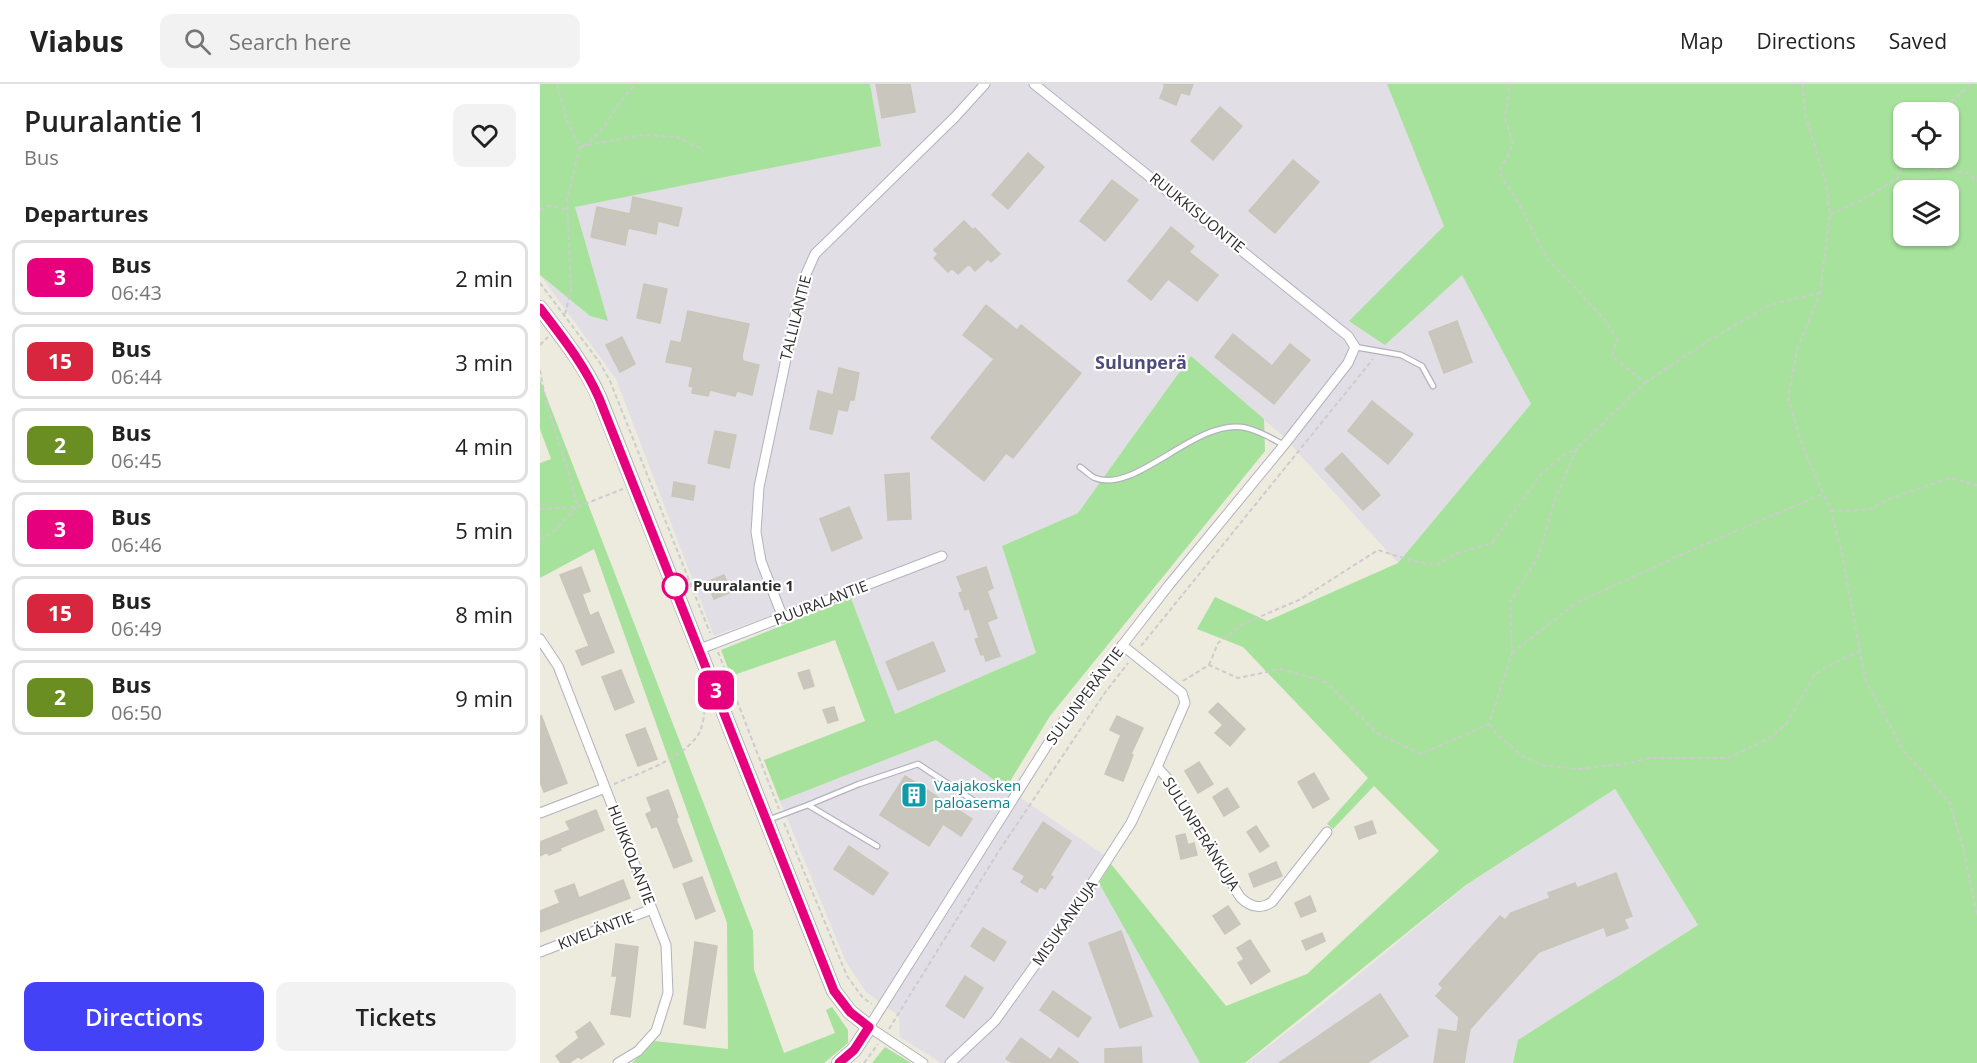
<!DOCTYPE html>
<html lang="en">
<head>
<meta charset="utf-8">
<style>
  body { margin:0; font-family:"Open Sans",sans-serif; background:#f2f2f2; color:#222; height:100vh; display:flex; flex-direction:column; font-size:22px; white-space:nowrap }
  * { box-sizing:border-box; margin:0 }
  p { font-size:20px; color:#767676 }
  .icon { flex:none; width:33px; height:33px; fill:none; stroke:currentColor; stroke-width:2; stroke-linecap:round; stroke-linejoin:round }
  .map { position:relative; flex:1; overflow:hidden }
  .panel { display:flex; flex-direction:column; background:#fff; width:540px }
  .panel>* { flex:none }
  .badge { padding:0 12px; border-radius:9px; font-size:21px; line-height:39px }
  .buttons { position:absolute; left:1353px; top:18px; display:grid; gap:12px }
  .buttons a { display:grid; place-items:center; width:66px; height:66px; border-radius:12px; background:#fff; box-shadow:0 2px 4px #0004; font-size:30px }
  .map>.badge { position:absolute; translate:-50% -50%; box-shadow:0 0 0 3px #fff }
  h2 { padding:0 24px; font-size:22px; line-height:54px }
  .round { display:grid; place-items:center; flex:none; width:63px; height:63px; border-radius:12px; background:#f2f2f2 }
  .head { display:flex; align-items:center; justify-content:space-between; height:102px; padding:0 24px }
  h1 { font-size:28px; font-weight:600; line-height:45px }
  .button { display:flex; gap:12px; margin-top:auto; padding:12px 24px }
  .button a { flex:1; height:69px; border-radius:12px; background:#4442f6; color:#fff; font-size:24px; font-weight:600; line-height:69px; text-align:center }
  .button a+a { background:#f2f2f2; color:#222 }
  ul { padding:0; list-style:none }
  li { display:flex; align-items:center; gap:18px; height:75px; margin:0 12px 9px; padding:0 12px; border:3px solid #e0e0e0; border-radius:12px }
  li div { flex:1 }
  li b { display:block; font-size:22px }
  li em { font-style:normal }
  li .badge { min-width:66px; font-weight:700; text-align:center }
  header { display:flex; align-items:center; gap:36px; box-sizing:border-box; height:84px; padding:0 30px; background:#fff; border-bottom:2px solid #e0e0e0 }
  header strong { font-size:28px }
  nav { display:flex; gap:33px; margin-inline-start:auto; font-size:21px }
  .search { width:420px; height:54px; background:#f2f2f2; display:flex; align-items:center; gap:15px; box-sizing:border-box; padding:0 21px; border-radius:12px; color:#767676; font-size:22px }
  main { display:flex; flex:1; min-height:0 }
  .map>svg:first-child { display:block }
  .industrial { fill:#e2dee6 }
  .green { fill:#a6e29c; fill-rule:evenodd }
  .building { fill:#c9c6be; stroke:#c9c6b8; stroke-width:1.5 }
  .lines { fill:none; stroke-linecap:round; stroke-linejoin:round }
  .lane-casing { stroke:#b2b2bf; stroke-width:7 }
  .street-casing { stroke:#b2b2bf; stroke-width:11 }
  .secondary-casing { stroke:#b2b2bf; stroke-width:16 }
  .path { stroke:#ccc; stroke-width:2; stroke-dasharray:4.5 3; stroke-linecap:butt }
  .lane { stroke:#fff; stroke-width:4.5 }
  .street { stroke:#fff; stroke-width:9 }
  .secondary { stroke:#fff; stroke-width:14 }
  .line-casing { stroke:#fff; stroke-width:14 }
  .line { stroke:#e6007e; stroke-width:9 }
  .stop-dot { fill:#fff; stroke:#e6007e; stroke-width:3 }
  .labels { text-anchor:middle; stroke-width:4.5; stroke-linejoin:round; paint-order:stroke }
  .street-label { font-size:15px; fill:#2c2c2c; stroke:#fff }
  .stop-label { font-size:15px; font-weight:bold; fill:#2c2c2c; stroke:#fff; text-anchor:start }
  .culture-label { font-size:15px; fill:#0d838f; stroke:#fff; text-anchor:start }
  .quarter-label { font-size:18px; font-weight:bold; fill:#4d4c7c; stroke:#fff }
</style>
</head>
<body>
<header>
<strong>Viabus</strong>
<div class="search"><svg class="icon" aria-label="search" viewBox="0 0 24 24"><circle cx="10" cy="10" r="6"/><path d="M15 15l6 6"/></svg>Search here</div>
<nav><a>Map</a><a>Directions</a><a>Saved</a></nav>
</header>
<main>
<section class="panel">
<div class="head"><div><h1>Puuralantie 1</h1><p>Bus</p></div><a class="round"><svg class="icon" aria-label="heart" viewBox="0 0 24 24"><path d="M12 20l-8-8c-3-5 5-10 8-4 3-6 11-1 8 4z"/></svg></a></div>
<h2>Departures</h2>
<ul>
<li><span class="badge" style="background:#e6007e;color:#fff">3</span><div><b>Bus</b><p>06:43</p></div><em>2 min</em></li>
<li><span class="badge" style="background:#d7263d;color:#fff">15</span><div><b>Bus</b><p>06:44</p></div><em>3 min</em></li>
<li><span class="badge" style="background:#6b8e23;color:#fff">2</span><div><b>Bus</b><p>06:45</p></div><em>4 min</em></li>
<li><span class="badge" style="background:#e6007e;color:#fff">3</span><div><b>Bus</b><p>06:46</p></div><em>5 min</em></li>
<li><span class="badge" style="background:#d7263d;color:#fff">15</span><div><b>Bus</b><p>06:49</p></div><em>8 min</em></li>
<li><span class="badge" style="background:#6b8e23;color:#fff">2</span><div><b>Bus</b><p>06:50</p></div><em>9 min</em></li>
</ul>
<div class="button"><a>Directions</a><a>Tickets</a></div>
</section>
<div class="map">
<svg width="1437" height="979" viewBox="0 0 1437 979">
  <rect width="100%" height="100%" fill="#edeade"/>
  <path class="industrial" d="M330,0h517l57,142 -59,119 77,-70 70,129 -134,159 -114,-126 -93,-80 -113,156 -76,33 34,107 -142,61 -47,-126 -133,48 -98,-257 -75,-103 49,40 18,5 -34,-114 307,-61z
    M396,656l168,115 -12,21 7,7 101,180h-259l-41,-26 -1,-21 -33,-24 -20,-30 -66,-161z
    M1075,705l83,136 -180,115 -5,23h-266l76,-59 144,-119z"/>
  <path class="green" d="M0,0h330l11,62 -306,61 33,114 -18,-5 -50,-41z
    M847,0h590v979h-464l5,-23 180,-115 -83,-136 -149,96 -221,178h-45l-101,-180 12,-19 115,142 81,-32 132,-123 -65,-65 -41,43 -6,-5 41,-46 -125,-131 -46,-18 18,-32 52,24 131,-58 133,-159 -69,-129 -77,70 -36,-24 95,-95zM1364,28h44v46h-44zM1364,106h44v46h-44z
    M651,272l73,63 1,32 -215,265 -44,72 -70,-48 -156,61 -16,-41 101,-39 -30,-81 -104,36 -10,-26 130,-52 44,116 141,-61 -34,-107 76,-33z
    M0,296l213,551 1,39 30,83 51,-20 -9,-23 6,-3 16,23v13l-24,20h-192l22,-22 74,8 -1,-126 -133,-374 -54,29v-115l11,-4 -11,-30z
    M345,963l26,16h-39z"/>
  <path class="building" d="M336,0h34l5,28 -33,6z
    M623,0h30l-4,11 -8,-3 -5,13 -16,-7 5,-13z
    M680,23l22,19 -29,34 -22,-19z
    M488,69l16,14 -36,42 -16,-14z
    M753,76l26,22 -44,51 -26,-22z
    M572,96l26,20 -33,41 -25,-20z
    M93,113l49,11 -4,18 -20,-5 -2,13 -28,-6 -3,17 -34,-8 6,-30 33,7z
    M424,137l9,9 2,-2 25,26 -9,8 -3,-3 -13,12 -6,-7 -11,10 -6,-6 -4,4 -14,-14 4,-4 -4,-4z
    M631,143l23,19 -5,6 29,23 -21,26 -29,-22 -17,21 -23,-19z
    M104,200l23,5 -7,34 -23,-5z
    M446,221l31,25 4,-5 60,48 -68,85 -7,-5 -22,28 -53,-43 63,-79 -31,-24z
    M148,227l61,13 -7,32 1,5 16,4 -7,30 -15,-4 -2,5 -25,-6 -2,6 -16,-3 1,-6 -4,-1 4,-19 -27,-5 5,-21 10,2z
    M917,237l15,41 -28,11 -15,-41z
    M693,250l39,32 18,-22 20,16 -36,44 -59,-47z
    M82,253l13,27 -15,8 -14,-27z
    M299,284l20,5 -5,27h-4l-3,11 -9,-2 -6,25 -22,-5 8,-38 15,4z
    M832,317l41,33 -25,30 -40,-33z
    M175,347l21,4 -7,33 -21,-5z
    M802,369l38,42 -17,15 -38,-41z
    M369,389l2,46 -23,1 -3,-45z
    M134,398l21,4 -2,14 -21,-4z
    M309,423l13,31 -30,13 -12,-32z
    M41,483l9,24 -8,3 8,22 8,-4 16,40 -32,13 -6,-14 13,-5 -29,-71z
    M446,483l7,21 -6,3 10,27 -10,4 13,34 -14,5 -2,-7 -3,1 -6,-16 4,-1 -10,-30 -4,2 -6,-17 4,-1 -6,-15z
    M184,491l7,17 -17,7 -7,-17z
    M393,558l12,29 -47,19 -12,-28z
    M81,586l13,32 -19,8 -13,-33z
    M269,586l5,16 -10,3 -6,-16z
    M678,619l27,26 -15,17 -15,-13 8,-8 -14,-13z
    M294,623l4,13 -10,3 -5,-13z
    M1,631l26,68 -23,9 -4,-11z
    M577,632l26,12 -12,26 2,1 -10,26 -18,-7 16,-39 -11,-5z
    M105,644l12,31 -19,7 -12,-31z
    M659,678l14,22 -15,9 -13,-22z
    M774,689l15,26 -16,9 -15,-26z
    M365,692l67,43 -11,17 -18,-12 -14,22 -49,-31z
    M687,704l12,19 -15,9 -11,-19z
    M128,706l10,27 -2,2 16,42 -18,7 -17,-42 -5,2 -6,-14 6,-3 -5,-13z
    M56,726l8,20 -44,18 1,2 -12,5 -1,-3 -8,4v-14l30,-12 -4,-8z
    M832,737l4,12 -17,6 -4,-12z
    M503,738l28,19 -21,34 3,2 -8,12 -5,-3 -3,6 -16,-10 4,-6 -12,-7z
    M716,742l13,20 -9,6 -13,-20z
    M645,750l3,11 6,-2 3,12 -16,4 -5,-23z
    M309,762l39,27 -15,22 -39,-26z
    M736,778l6,14 -28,11 -5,-13z
    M1076,789l16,43 -8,3 4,9 -21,8 -3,-9 -65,25 -69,77 -6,34h-30l5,-34 18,3 2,-15 -23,-21 7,-8 -4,-4 61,-68 5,4 6,-7 39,-15 -2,-5 27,-10 2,5z
    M162,793l13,34 -19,8 -13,-35z
    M83,796l7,18 -90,34v-21l20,-8 -5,-12 19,-7 5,14z
    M770,812l6,15 -15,6 -6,-14z
    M688,822l12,18 -15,10 -12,-18z
    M443,844l23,14 -12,19 -23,-15z
    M581,847l31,85 -32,12 -31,-85z
    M782,849l3,8 -19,9 -4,-9z
    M710,856l20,31 -19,13 -13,-21 6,-4 -7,-11z
    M155,858l22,4 -12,82 -21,-4z
    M76,860l22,3 -8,70 -19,-3 6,-38h-5z
    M425,892l18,12 -19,30 -18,-12z
    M513,907l38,27 -13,19 -38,-27z
    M840,910l28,42 -41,27h-88z
    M50,938l14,22 -23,15 -2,-3 -10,7h-8l-5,-7 23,-18 -3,-6z
    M481,954l30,22 8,-12 20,15h-66l-7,-4z
    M601,963l1,16h-37v-14z"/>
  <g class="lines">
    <defs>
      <path id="lane" d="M815,263l46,8 21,11 11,20
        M540,383c5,3 10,9 15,11 40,16 99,-57 146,-51 15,2 30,11 43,18
        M268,721l51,-21 59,-20 62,41
        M228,736l40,-15 69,41"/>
      <path id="street" d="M243,534l-22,-57 -5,-29 3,-45 43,-204 13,-29 140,-137 30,-33
        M0,555l18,27 108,279 2,48 -12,38 -18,20 -20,12
        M582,561l60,48 3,10 -28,64 12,13 71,117c10,10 20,13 32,5l55,-70
        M160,565l242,-93
        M0,729l65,-25
        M0,868l112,-43
        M383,979l-54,-36 189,-299 111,-143 115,-140 64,-82 7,-16 -7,-11 -314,-252
        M410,979l45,-42 83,-116 53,-82 26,-56"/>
      <path id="secondary" d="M0,224c22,29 44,56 59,89l235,594 16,21 19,15 -15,23 -15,13"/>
    </defs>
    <use href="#lane" class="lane-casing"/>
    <use href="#street" class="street-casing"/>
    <use href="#secondary" class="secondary-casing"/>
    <path class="path" d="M17,0l10,37 13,26 -13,52 4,91 -6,24
      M1263,0l2,30 21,69 4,31 -10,79 -23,56 -9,50 15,48 28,64 11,43 23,125 38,71 47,53 13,45 14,67
      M1399,28l32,-28
      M43,62c24,-14 32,-44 53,-62
      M40,63l59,-12 38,2 27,13
      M1365,81l63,8 9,8
      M0,126l9,-4 18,3
      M1290,130l28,-12 39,-23 10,-21
      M0,199l60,80 10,18 100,252
      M0,261l8,-8
      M0,286c7,49 28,89 37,137l-23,24 -14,8
      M1105,299l61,-41 64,-37 49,-12
      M0,425l37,-2 46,-18
      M1291,427l37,-1 21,-11 61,-21 27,7
      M601,562l232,-287
      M178,568l61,157
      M972,569l64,-50 111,-51 136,-58
      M669,581l9,-22 25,-19 58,-25 77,-49 35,11 23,4 22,-12 34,-10 49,-69 18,-15 18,-11
      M643,597l26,-16 29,13 43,-9 45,13 51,51 44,21 68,-30 23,-71 -2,-51 28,-45 16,-55 23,-54 68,-65 -33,-27 5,-17 -11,-18 -59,-63 -30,-58 -18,-27 14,-29 -8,-26 4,-28 -2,-6
      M949,640l8,10 25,22 23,10 36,3 49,-6 19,-5h79l42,-20 16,-14 29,-50 13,-8 32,-15
      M74,700c26,-11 68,-25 84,-49 5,-7 7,-24 7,-32
      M244,739l63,153 16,22 9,6
      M349,945l108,-175 107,-160 24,-31
      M324,979l14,-19"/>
    <use href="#lane" class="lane"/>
    <use href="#street" class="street"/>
    <use href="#secondary" class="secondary"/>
  </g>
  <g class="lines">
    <defs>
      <path id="line" d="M0,224c22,29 44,56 59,90l235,593 16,21 19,15 -15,23 -15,13"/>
    </defs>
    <use href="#line" class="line-casing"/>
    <use href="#line" class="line"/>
  </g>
  <defs>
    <symbol id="building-square" viewBox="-11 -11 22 22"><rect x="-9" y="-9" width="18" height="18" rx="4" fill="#0f9aa8" stroke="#fff"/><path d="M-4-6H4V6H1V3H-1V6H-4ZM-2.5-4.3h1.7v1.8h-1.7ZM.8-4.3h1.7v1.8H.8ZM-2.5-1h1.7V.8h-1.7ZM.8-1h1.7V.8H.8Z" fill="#fff"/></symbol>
  </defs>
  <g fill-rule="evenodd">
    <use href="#building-square" x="359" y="696" width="30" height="30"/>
  </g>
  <circle class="stop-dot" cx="135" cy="502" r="12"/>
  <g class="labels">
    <g class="street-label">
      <text transform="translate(657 129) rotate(39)" y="5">RUUKKISUONTIE</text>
      <text transform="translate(256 234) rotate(-76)" y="5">TALLILANTIE</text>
      <text transform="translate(281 519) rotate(-21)" y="5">PUURALANTIE</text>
      <text transform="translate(545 612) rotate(-53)" y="5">SULUNPERÄNTIE</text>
      <text transform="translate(661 750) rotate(58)" y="5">SULUNPERÄNKUJA</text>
      <text transform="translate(91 771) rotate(69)" y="5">HUIKKOLANTIE</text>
      <text transform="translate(525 839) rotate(-55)" y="5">MISUKANKUJA</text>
      <text transform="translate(56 847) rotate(-21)" y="5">KIVELÄNTIE</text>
    </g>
    <g class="stop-label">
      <text x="153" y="507">Puuralantie 1</text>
    </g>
    <g class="culture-label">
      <text x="394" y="707">Vaajakosken<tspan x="394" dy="17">paloasema</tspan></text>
    </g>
    <g class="quarter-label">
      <text x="601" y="285">Sulunperä</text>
    </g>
  </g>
</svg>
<div class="buttons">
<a><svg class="icon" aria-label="locate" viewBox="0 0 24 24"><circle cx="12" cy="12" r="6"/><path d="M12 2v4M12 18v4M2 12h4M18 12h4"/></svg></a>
<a><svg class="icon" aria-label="layers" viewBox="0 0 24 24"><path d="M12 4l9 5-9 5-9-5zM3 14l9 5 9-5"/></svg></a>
</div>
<b class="badge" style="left:176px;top:606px;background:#e6007e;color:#fff">3</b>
</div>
</main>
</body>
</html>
